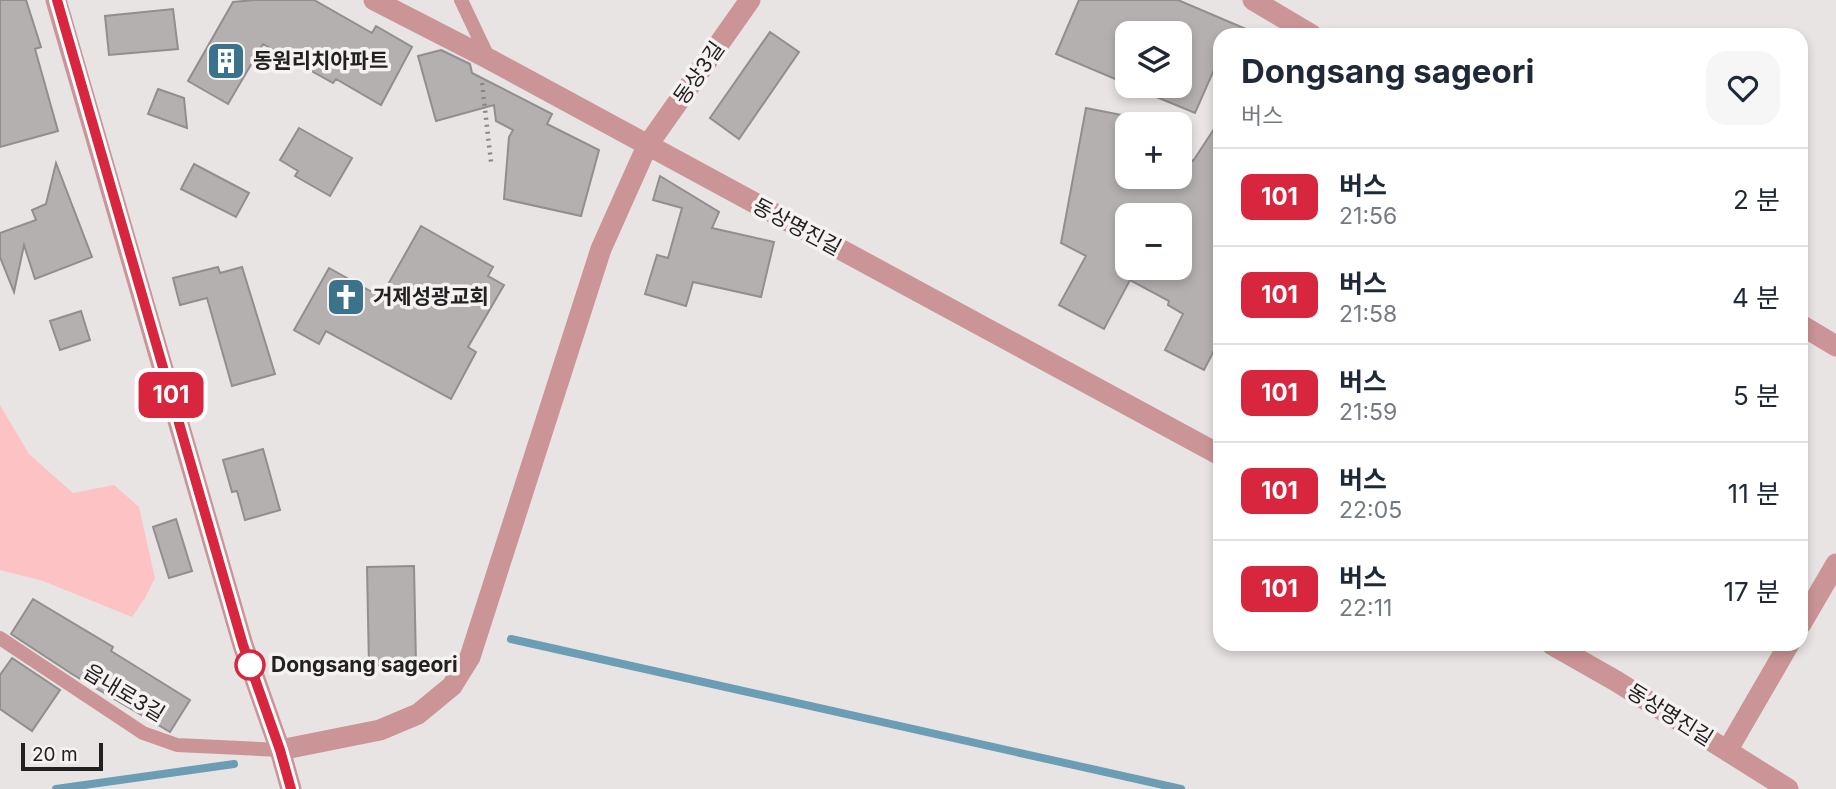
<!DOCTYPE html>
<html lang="ko">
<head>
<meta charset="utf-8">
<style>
  body { margin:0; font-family:Inter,"Noto Sans KR",sans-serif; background:#f6f6f7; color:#1f2937; height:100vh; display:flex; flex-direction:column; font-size:26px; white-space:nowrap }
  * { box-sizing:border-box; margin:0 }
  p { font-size:23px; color:#747a83 }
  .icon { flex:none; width:38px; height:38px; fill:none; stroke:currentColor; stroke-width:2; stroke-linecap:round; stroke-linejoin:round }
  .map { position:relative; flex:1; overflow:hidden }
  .panel { position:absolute; left:1213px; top:28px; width:595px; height:623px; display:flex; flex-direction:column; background:#fff; border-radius:21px; box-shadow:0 4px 10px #0003 }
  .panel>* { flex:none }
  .badge { padding:0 14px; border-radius:10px; font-size:24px; line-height:46px }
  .tools { position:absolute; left:1115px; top:21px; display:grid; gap:14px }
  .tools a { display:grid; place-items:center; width:77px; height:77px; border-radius:14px; background:#fff; box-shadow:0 4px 10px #0003; font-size:35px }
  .scale { position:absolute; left:21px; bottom:18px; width:82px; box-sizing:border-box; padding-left:7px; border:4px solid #222020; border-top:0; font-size:19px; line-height:24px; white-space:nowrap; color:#222020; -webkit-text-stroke:5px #f6f2f2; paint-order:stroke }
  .map>.badge { position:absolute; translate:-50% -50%; box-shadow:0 0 0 4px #fff }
  .round { display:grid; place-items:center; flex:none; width:74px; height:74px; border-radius:21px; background:#f6f6f7 }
  .summary { display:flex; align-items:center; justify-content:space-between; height:119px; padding:0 28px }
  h1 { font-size:33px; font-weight:700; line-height:52px }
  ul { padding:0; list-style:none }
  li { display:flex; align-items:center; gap:21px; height:98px; padding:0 28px; border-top:2px solid #e0e1e3 }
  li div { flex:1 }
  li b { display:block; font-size:26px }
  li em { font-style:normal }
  li .badge { min-width:77px; font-weight:700; text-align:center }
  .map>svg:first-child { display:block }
  .green { fill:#fdc3c4 }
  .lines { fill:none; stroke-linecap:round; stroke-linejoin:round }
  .stream { stroke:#6b9db4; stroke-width:8 }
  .building { fill:#b4b0b0; stroke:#928d8e; stroke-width:2; fill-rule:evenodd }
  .path { stroke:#8a8686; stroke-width:4.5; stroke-dasharray:2 5; stroke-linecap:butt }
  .service { stroke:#cb9496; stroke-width:14 }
  .minor { stroke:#cb9496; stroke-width:21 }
  .line-casing { stroke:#fff; stroke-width:16 }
  .line { stroke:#d7263d; stroke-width:10 }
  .stop-dot { fill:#fff; stroke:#d7263d; stroke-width:3.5 }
  .labels { text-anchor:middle; stroke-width:7; stroke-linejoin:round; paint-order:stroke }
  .poi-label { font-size:21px; font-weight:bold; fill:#222020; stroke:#f6f2f2; text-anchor:start }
  .street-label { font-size:21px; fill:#222020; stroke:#f6f2f2 }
  .stop-label { font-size:21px; font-weight:bold; fill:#222020; stroke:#f6f2f2; text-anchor:start }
</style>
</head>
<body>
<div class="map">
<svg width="1836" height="789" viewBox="0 0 1836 789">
  <rect width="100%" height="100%" fill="#e9e4e4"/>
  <path class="green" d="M0,405l29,49 44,39 41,-8 25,22 16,71 -10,20 -13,19 -89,-36 -43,-11z"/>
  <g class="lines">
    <path class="stream" d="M511,639l670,150
      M56,789l178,-25"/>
  </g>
  <path class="building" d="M0,0h26l15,47 -6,2 23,82 -58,16z
    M254,0h60l58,33 4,-7 36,21 -31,58 -45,-26 -3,4 -70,-39 -35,60 -40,-23 45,-79z
    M1079,0h99l82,35h-40v21l-25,57 -65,-27h50v-53h-53v51l-71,-30z
    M173,9l5,40 -69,6 -4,-39z
    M770,32l29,20 -60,87 -29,-21z
    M441,50l29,14 2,9 80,41 -5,10 52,26 -18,66 -77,-17 5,-62 4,-7 -17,-9 -2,-16 -58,16 -18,-65z
    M158,89l26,9 3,30 -39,-14z
    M1086,108l41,8v61h53v-23l13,7 27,-41v219l-16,31 -39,-20 18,-36 -15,-9 1,-4 -39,-21 -26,49 -45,-24 27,-49 -25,-13zM1127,215h53v4l8,1 -8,35v13h-53z
    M299,128l53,30 -22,38 -35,-20 3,-5 -18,-11z
    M56,163l36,94 -57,22 -11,-34 -10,47 -14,-35v-24l36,-13 -4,-10 14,-6z
    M194,164l55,29 -13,24 -55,-28z
    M660,176l59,36 -7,16 62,14 -13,55 -68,-15 -7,24 -41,-12 12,-39 11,3 14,-50 -29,-8z
    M421,226l72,41 -5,9 16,9 -36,62 8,5 -25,47 -125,-68 -7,13 -25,-14 35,-62 52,29z
    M218,267l2,6 22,-6 33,107 -43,12 -25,-88 -27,7 -7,-27z
    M81,311l9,29 -30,10 -10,-29z
    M263,449l17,61 -35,10 -8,-29 -5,1 -9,-32z
    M176,519l16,52 -23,7 -16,-51z
    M414,566l2,99 -47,1 -2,-99z
    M33,599l80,48 -2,4 79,49 -20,32 -98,-58 -61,-40z
    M12,658l48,32 -28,41 -32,-22v-34z"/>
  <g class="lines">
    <path class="path" d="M482,83l9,79"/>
    <path class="service" d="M461,0l28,59
      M0,638l143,95 34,12 103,5"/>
    <path class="minor" d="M56,0l187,645 37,105 11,39
      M374,0l115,59 731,396
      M1253,0l59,35
      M1801,325l35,21
      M1801,624l35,-60
      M1551,644l65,37 172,108
      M280,750l100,-20 38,-16 34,-28 18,-29 131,-408 46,-103 103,-146
      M1727,751l62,-107"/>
  </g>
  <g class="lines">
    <defs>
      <path id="line" d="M57,0l186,645 37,105 11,39"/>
    </defs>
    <use href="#line" class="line-casing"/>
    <use href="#line" class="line"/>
  </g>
  <defs>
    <symbol id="building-square" viewBox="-11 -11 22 22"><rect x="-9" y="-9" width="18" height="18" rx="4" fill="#3b738d" stroke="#f6f2f2"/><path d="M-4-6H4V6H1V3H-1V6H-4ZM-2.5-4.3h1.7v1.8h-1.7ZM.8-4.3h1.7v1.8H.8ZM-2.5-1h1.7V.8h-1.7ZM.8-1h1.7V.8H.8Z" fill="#fff"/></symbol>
    <symbol id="church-square" viewBox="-11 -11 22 22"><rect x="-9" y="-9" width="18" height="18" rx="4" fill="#3b738d" stroke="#f6f2f2"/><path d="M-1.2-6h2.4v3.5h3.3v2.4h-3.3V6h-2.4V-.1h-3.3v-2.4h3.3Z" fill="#fff"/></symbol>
  </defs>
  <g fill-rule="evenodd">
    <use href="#building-square" x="204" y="39" width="44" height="44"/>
    <use href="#church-square" x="324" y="275" width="44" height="44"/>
  </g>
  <circle class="stop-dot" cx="250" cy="665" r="14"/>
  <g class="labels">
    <g class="poi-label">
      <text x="253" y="68">동원리치아파트</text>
      <text x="373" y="304">거제성광교회</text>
    </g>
    <g class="street-label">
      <text transform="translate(699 73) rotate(-55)" y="7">동상3길</text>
      <text transform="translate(797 227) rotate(28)" y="7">동상명진길</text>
      <text transform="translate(124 693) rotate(31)" y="7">읍내로3길</text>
      <text transform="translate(1670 715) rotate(32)" y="7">동상명진길</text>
    </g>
    <g class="stop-label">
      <text x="271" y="672">Dongsang sageori</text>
    </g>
  </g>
</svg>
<div class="tools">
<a><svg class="icon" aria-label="layers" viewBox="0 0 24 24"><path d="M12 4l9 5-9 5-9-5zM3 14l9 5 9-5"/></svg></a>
<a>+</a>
<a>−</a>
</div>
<div class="scale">20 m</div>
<b class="badge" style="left:171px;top:395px;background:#d7263d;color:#fff">101</b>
<section class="panel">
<div class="summary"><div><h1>Dongsang sageori</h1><p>버스</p></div><a class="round"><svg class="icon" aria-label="heart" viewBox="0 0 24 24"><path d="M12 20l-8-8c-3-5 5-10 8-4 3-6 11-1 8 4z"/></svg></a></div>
<ul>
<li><span class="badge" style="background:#d7263d;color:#fff">101</span><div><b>버스</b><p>21:56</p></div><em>2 분</em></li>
<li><span class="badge" style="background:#d7263d;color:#fff">101</span><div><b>버스</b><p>21:58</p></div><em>4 분</em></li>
<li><span class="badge" style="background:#d7263d;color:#fff">101</span><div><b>버스</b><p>21:59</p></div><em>5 분</em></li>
<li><span class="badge" style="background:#d7263d;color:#fff">101</span><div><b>버스</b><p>22:05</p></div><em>11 분</em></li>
<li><span class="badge" style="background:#d7263d;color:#fff">101</span><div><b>버스</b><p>22:11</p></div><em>17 분</em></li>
</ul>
</section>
</div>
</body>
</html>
